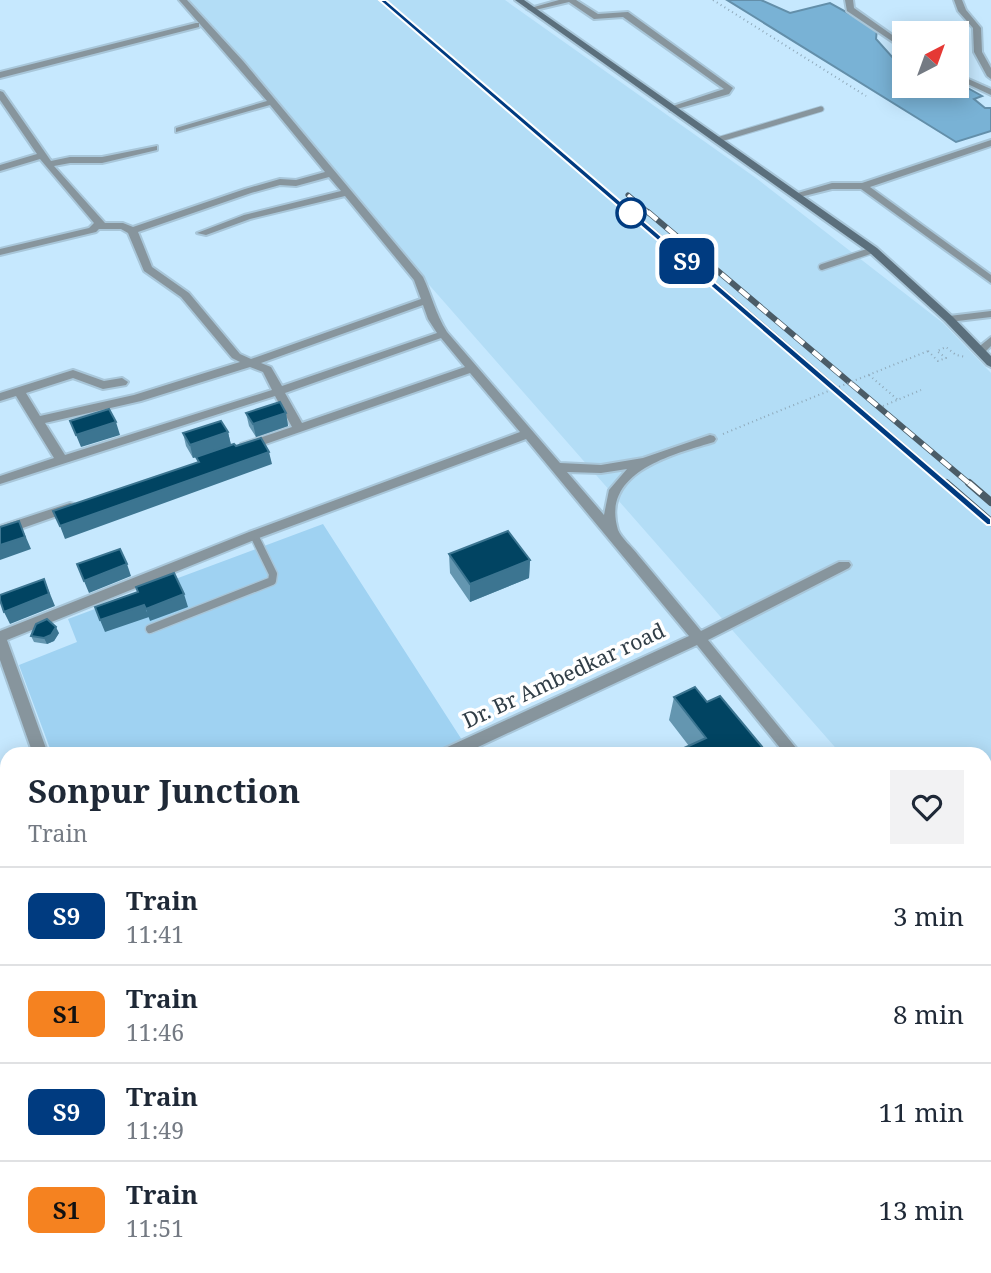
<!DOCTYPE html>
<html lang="en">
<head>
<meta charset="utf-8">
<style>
  body { margin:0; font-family:"Noto Serif",serif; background:#f2f2f3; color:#1f2937; height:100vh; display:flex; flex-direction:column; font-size:26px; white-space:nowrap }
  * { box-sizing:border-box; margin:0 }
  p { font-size:23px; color:#747a83 }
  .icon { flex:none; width:38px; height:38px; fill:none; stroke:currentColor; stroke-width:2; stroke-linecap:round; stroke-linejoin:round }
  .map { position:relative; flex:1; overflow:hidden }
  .details { position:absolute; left:0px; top:747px; width:992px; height:527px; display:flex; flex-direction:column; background:#fff; border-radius:21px 21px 0 0; box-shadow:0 4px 18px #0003 }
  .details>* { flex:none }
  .badge { padding:0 14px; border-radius:10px; font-size:24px; line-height:46px }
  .needle { width:46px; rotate:41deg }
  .tools { position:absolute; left:892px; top:21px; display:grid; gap:14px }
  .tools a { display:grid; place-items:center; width:77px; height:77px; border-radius:0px; background:#fff; box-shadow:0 4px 18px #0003; font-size:35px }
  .map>.badge { position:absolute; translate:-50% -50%; box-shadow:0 0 0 4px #fff }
  .round { display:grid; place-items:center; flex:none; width:74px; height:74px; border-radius:0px; background:#f2f2f3 }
  .overview { display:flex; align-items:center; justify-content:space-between; height:119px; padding:0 28px }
  h1 { font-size:33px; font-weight:700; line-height:52px }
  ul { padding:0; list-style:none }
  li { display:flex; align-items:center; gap:21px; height:98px; padding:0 28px; border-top:2px solid #e0e1e3 }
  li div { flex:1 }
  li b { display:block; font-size:26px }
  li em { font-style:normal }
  li .badge { min-width:77px; font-weight:700; text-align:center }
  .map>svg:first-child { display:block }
  .built { fill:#b3ddf6 }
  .green { fill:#9fd2f2 }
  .water { fill:#79b2d5; stroke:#638faa; stroke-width:2 }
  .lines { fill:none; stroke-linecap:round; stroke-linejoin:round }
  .lane-far3-casing { stroke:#a8c6d9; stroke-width:7 }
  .lane-far2-casing { stroke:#a8c6d9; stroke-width:9 }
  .lane-far1-casing { stroke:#a8c6d9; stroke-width:11 }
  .lane-casing { stroke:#a8c6d9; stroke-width:14 }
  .street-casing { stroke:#a8c6d9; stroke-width:4 }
  .secondary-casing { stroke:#a8c6d9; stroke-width:4 }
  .path { stroke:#8fa9ba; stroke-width:2; stroke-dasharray:1 3.5; stroke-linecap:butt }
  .lane-far3 { stroke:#87959d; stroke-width:5 }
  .lane-far2 { stroke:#87959d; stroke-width:6 }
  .lane-far1 { stroke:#87959d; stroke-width:8 }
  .lane { stroke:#87959d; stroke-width:10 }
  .street { fill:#87959d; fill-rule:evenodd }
  .secondary { fill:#5b6f7c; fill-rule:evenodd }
  .rail-far2-casing { stroke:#4b5c67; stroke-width:5 }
  .rail-far1-casing { stroke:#4b5c67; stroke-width:6 }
  .rail-casing { stroke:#4b5c67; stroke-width:8 }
  .rail-far2 { stroke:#fff; stroke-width:3.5; stroke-dasharray:10; stroke-linecap:butt }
  .rail-far1 { stroke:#fff; stroke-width:4.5; stroke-dasharray:12; stroke-linecap:butt }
  .rail { stroke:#fff; stroke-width:5; stroke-dasharray:16; stroke-linecap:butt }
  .path-bridge { stroke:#8fa9ba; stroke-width:2; stroke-dasharray:1 3.5; stroke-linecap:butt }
  .wall { fill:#6496b0 }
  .shaded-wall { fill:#3c7591 }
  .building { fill:#014462; stroke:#3c7591; stroke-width:2 }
  .line { fill:#003b80; stroke:#fff; stroke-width:2 }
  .stop-dot { fill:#fff; stroke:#003b80; stroke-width:3.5 }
  .labels { text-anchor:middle; stroke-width:7; stroke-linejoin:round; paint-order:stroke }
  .street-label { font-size:21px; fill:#313e47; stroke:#fff }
</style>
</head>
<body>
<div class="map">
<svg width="991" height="1273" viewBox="0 0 991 1273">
  <rect width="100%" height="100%" fill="#c6e8fe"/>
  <path class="built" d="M179,0h326l251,178 187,145 48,50v552l-6,-7v-164h-144z"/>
  <path class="green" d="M323,524l139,216 -32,14h-378l-33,-89 58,-23 -9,-23z"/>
  <path class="water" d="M727,0h34l29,13 40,-10 47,26 -1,10 17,19 12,6v22h59l18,10 -8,3 11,9h6v23l-35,11z"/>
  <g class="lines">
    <defs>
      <path id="lane-far3" d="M717,140l104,-31"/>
      <path id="lane-far2" d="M822,267l51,-17"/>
      <path id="lane-far1" d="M150,629l122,-48 1,-7 -19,-39"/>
      <path id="lane" d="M53,1267l2,6"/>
      <path id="street" d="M179,0h8l56,61 180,216c9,19 12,36 24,55l113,131 41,2 42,-7 67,-23 4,1 2,3 -2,3c-39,12 -114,29 -96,88 3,8 15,18 20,25 21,25 42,50 63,76l138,-69h10l2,3 -2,3 -141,72 93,114h-16l-88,-109 -234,109h-22l2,-5 246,-113 -163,-197 -267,99 -252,102 41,114h-15l-33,-94v-29l249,-99 271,-100 -50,-59 -225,78 -4,-1 -2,-3 2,-3 51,-17 -17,-31 -275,88v-8l54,-18 -38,-62 -16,5v-8l73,-23 31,11 18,-3 6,4 -2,3 -23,4 -30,-11 -47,15 14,23 94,-21 106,-33 -8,-4 -51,-61 -37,-26 -16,-38 -7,-4h-22l-3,3 -96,23v-6l89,-21 5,-5 -54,-64 -40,12v-6l37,-11 -37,-54v-9l3,1 48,69 19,-4h32l55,-11v4l-55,13h-32l-16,3 51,57h18l10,4 112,-38 35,-10 16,1 29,-8 -55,-67 -94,27v-4l91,-27zM329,177l12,14 -97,24 -47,18 9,2 44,-16 95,-23 69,84 7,19 -170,60 -11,-5 -51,-61 -37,-26 -14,-35 113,-39 29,-8 16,1zM423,305l5,14 9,14 -155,53 -11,-19 -10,-4zM441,338l24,29 -163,56 -17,-30zM250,367l13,5 9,18 -207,65 -20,-32 96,-22zM627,469l-18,21 -5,25 -37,-43 34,1z
        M559,0h17l22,14 30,-2 105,76 -4,6 -59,17v-4l54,-18 -101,-72 -29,2 -25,-17 -38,9 -4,-2z
        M845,0h8l1,8 51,36v6l-58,-39z
        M954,0h8l4,10 15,18 1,24 9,16v11l-4,-3 -13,-24 -1,-24 -15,-17z
        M196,23h3v4l-199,51v-6z
        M957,74l34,15v6l-34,-16z
        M991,140v6l-121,41 121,88v8l-130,-94h-29l-36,9 -5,-3 41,-12h30z
        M991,311v6l-42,5 -5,-3 5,-3z
        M991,337v9l-7,7h-8v-4z
        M70,503l4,1 2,3 -2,3 -74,26v-10z
        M7,945v16l-7,3v-16z
        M991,1244v22l-6,2 -2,-1 -2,6h-26l2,-6h28v-21z
        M695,1267h22l2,6h-22z"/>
      <path id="secondary" d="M515,0h9l353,248 76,69 38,39v11l-4,-2 -42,-44 -76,-69z
        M985,964l6,2v21l-6,-2z
        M136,1267h29l-2,6h-29z"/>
    </defs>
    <use href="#lane-far3" class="lane-far3-casing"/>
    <use href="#lane-far2" class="lane-far2-casing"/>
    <use href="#lane-far1" class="lane-far1-casing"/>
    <use href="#lane" class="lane-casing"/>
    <use href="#street" class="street-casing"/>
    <use href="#secondary" class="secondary-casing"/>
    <path class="path" d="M713,0l153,96
      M928,351l10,10 8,-3 -9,-7 9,-4 10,8 10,2
      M869,375l29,25
      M883,406l38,-16
      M723,434l41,-17"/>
    <use href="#lane-far3" class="lane-far3"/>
    <use href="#lane-far2" class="lane-far2"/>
    <use href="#lane-far1" class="lane-far1"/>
    <use href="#lane" class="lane"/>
    <use href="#street" class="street"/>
    <use href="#secondary" class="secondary"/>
    <defs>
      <path id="rail-far2" d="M383,0l249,214
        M628,195l22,19"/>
      <path id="rail-far1" d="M630,212l318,273
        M648,212l323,273"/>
      <path id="rail" d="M946,483l45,39
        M969,483l22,19"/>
    </defs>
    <use href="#rail-far2" class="rail-far2-casing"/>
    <use href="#rail-far1" class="rail-far1-casing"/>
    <use href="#rail" class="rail-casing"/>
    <use href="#rail-far2" class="rail-far2"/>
    <use href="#rail-far1" class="rail-far1"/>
    <use href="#rail" class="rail"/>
    <path class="path-bridge" d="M764,417l164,-66"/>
  </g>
  <path class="wall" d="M246,413h40l2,13 -32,11 -7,-11z
    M228,432l3,13 -38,13 -7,-12 -3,-13z
    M449,554l81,6 -1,18 -59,24 -20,-29z
    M59,633l-5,8 -7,3 -13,-2 -3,-6z
    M674,697l33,5 61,52 -79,-8 -20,-26z
    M985,1061l6,7v157l-6,5z
    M855,1267h79l-8,6h-67z"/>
  <path class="shaded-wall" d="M286,413l2,13 -32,11 -3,-13z
    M116,422l4,13 -39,12 -5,-12z
    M228,432l3,13 -38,13 -3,-13z
    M269,452l3,12 -207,75 -5,-13z
    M19,521l12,28 -31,11v-15z
    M530,560l-1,18 -59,24v-18z
    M127,564l4,12 -42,17 -5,-12z
    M44,579l11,27 -45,18 -6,-12z
    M184,594l4,13 -38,14 -4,-12z
    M144,605l5,12 -44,15 -5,-12z
    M56,627l3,6 -5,8 -7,3 -3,-6z"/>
  <path class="building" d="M280,402l6,11 -33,11 -7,-11z
    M109,409l7,13 -40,13 -6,-14z
    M221,421l7,11 -38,13 -7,-12z
    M261,438l8,14 -209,74 -7,-15 146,-49 -3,-5 38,-13 2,2z
    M19,521l6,16 -25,8v-18z
    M508,531l22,29 -60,24 -21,-30z
    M120,549l7,15 -43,17 -7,-17z
    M174,573l10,21 -38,15 -2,-4 -44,15 -5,-13 43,-15 -2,-5z
    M44,579l5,15 -45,18 -4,-12v-5z
    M47,619l9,8 -5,8 -7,3 -13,-2 5,-12z
    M695,687l12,15 13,-6 48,58h-97l35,-16 -32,-41z
    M985,1061l6,7v99l-6,-7z
    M991,1175v50l-6,5v-51z
    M877,1267h57l-8,6h-45z"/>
  <path class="line" d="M379,0h7l605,519v6h-4z"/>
  <circle class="stop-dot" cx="631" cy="213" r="14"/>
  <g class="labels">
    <g class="street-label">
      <text transform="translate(564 676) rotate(-25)" y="7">Dr. Br Ambedkar road</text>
    </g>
  </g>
</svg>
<div class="tools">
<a><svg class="needle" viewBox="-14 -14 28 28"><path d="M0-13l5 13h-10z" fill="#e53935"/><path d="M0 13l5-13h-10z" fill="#747a83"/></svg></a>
</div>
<b class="badge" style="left:687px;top:261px;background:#003b80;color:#fff">S9</b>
<section class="details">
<div class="overview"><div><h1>Sonpur Junction</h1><p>Train</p></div><a class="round"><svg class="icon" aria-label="heart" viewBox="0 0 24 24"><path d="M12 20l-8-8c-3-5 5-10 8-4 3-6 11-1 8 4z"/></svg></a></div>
<ul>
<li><span class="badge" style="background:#003b80;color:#fff">S9</span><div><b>Train</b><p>11:41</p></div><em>3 min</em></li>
<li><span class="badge" style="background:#f58220;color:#111">S1</span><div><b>Train</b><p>11:46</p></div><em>8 min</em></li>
<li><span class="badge" style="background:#003b80;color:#fff">S9</span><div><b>Train</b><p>11:49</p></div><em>11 min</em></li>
<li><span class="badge" style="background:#f58220;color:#111">S1</span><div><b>Train</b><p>11:51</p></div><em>13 min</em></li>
</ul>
</section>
</div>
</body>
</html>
